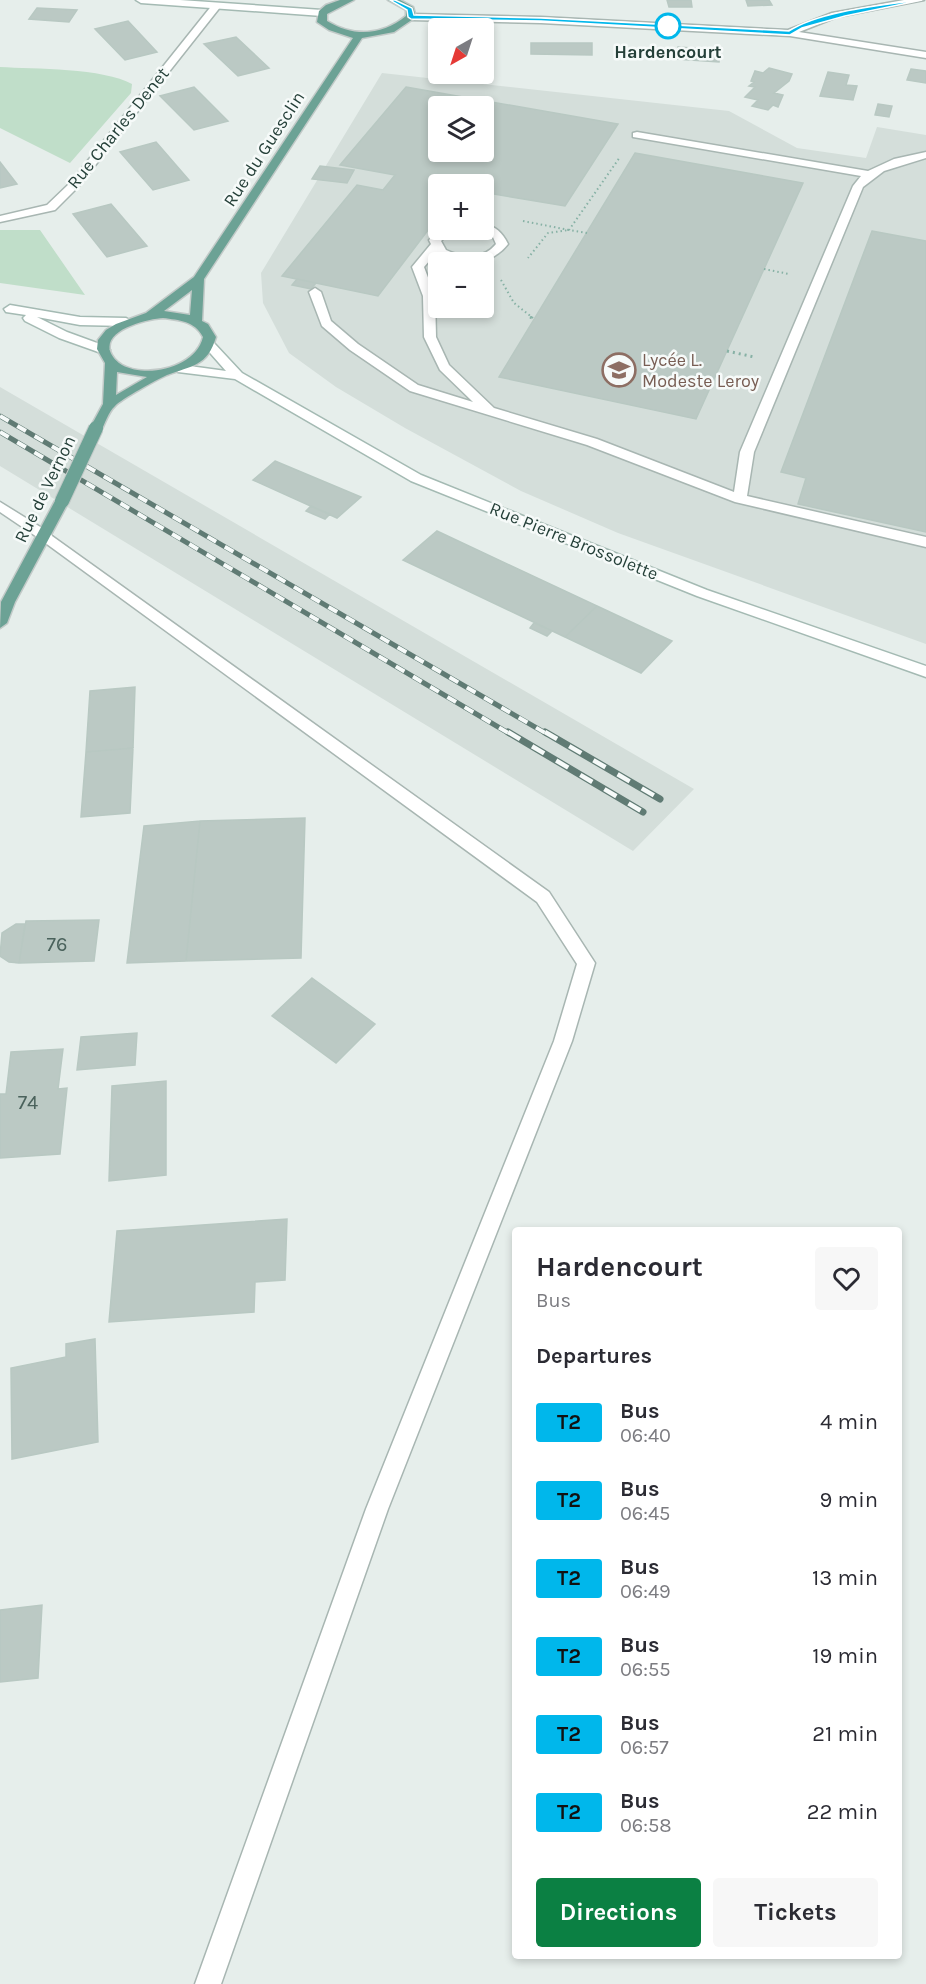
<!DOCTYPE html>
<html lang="en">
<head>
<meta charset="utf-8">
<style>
  body { margin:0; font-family:Karla,sans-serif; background:#f7f7f7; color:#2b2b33; height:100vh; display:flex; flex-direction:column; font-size:22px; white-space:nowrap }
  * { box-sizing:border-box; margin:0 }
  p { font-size:20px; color:#7c7c81 }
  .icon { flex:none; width:33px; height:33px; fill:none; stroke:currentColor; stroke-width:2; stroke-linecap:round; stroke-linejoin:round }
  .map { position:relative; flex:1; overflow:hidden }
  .sheet { position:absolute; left:512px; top:1227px; width:390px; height:732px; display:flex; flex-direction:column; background:#fff; border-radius:6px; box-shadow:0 3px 9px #0003 }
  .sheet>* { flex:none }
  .badge { padding:0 12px; border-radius:4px; font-size:21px; line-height:39px }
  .needle { width:39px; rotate:219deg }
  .controls { position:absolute; left:428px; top:18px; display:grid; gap:12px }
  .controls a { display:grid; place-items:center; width:66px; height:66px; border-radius:6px; background:#fff; box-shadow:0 3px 9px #0003; font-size:30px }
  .map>.badge { position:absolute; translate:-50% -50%; box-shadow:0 0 0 3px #fff }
  h2 { padding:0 24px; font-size:22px; line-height:54px }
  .round { display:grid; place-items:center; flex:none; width:63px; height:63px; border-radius:6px; background:#f7f7f7 }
  .overview { display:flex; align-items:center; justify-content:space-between; height:102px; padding:0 24px }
  h1 { font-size:28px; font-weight:700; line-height:45px }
  .cta { display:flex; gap:12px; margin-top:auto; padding:12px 24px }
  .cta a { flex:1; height:69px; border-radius:6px; background:#0b8043; color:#fff; font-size:24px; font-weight:700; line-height:69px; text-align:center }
  .cta a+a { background:#f7f7f7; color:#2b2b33 }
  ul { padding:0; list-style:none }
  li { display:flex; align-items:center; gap:18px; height:78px; padding:0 24px }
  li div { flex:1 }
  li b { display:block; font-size:22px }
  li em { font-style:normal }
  li .badge { min-width:66px; font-weight:700; text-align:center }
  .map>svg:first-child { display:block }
  .built { fill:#d4deda; fill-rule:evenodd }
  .green { fill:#c0dec9 }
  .building { fill:#bbc9c4; stroke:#b8c8c2; stroke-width:1.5; fill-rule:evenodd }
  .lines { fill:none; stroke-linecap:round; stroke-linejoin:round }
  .service-casing { stroke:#a8b6b2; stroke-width:3 }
  .minor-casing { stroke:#a8b6b2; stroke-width:3 }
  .tertiary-casing { stroke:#a8b6b2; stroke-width:3 }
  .secondary-casing { stroke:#a4bab3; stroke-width:3 }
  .primary-casing { stroke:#c2cac8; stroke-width:3 }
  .path-far1 { stroke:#87b1a5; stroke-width:2; stroke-dasharray:1.5 3; stroke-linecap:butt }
  .path { stroke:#87b1a5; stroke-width:3; stroke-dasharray:2 4; stroke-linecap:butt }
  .service { fill:#fff; fill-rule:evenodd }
  .minor { fill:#fff; fill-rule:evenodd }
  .tertiary { fill:#fff; fill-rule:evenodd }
  .secondary { fill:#fff; fill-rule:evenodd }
  .primary { fill:#6ca295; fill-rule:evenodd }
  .rail-far1-casing { stroke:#607b74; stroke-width:5 }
  .rail-casing { stroke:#607b74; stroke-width:7 }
  .rail-far1 { stroke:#f6faf9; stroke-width:4; stroke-dasharray:10; stroke-linecap:butt }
  .rail { stroke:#f6faf9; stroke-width:4.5; stroke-dasharray:14; stroke-linecap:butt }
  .primary-bridge-casing { stroke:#c2cac8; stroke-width:16; stroke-linecap:butt }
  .primary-bridge { stroke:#6ca295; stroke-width:14 }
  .line { fill:#00b7eb; stroke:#fff; stroke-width:1.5 }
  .stop-dot { fill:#fff; stroke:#00b7eb; stroke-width:3 }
  .labels { text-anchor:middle; stroke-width:5; stroke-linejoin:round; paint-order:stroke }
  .far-stop-label { font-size:18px; font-weight:bold; fill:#254039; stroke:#f6faf9 }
  .far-street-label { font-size:18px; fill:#254039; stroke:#f6faf9 }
  .far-education-label { font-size:18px; fill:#785e54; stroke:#f6faf9; text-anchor:start }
  .number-label { font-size:20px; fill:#4a625c }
</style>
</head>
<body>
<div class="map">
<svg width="926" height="1984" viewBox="0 0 926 1984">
  <rect width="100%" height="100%" fill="#e6eeeb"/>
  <path class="built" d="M382,73l347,38 68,37 69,10 11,-31 49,8v509l-308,-111 -97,-42 -116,-63 -69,-41 -47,-34 -26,-50 -2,-30zM438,106h45v46h-45zM438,184h45v46h-45zM438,262h45v46h-45z
    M0,387l694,402 -61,62 -633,-385z"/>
  <path class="green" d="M0,67c34,2 104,1 132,17l-1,9 -61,70 -70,-35z
    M0,230h40l45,65 -85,-12z"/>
  <path class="building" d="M667,0h24l1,7h-23z
    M746,0h23l3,5 -24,1z
    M37,8l40,2 -8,12 -40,-3z
    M128,21l29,31 -32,8 -30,-31z
    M236,37l33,31 -31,8 -34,-32z
    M531,43h61v12l-61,-1z
    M678,47l42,3 -1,12 -43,-3z
    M769,68l23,6 -3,7 -15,12 9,2 -5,12 -5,-2 -5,5 -16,-4 6,-6 -13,-3 10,-10 -6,-1 5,-4 -3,-1 4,-10 8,2z
    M911,69l15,2v12l-19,-3z
    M828,72l21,3 -3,10 11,1 -4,14 -33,-4z
    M194,87l34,34 -34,9 -34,-34z
    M406,87l212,37 -53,82 -77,-13 -5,7v-16h-45v33l-60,79 -96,-20 75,-91 26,5 12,-15 -55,-10zM438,106h45v46h-45z
    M878,104l14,2 -3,11 -14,-2z
    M156,142l33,38 -36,10 -33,-38z
    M635,153l168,30 -107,236 -197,-42z
    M0,162l17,22 -17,4z
    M320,166l34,4 -7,13 -35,-4z
    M111,204l36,42 -40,11 -34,-43z
    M872,231l54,10v291l-128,-28 8,-26 -25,-6z
    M297,279l19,4 -5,6 -19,-4z
    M275,461l86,36 -24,21 -84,-38z
    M311,506l19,8 -5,5 -19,-8z
    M437,531l160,75 -32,31 -162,-77z
    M597,606l75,35 -31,32 -76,-36z
    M534,623l18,8 -5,5 -17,-8z
    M135,687l-2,61 -47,4 4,-61z
    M133,748l-3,65 -49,4 5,-65z
    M305,818l-4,140 -115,3 14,-140z
    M200,821l-14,140 -59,2 17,-137z
    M99,920l-5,41 -75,2 7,-42z
    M16,924h9l-6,39 -10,-1 -9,-6 2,-23z
    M312,978l63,46 -39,39 -64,-47z
    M137,1033l-2,32 -58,5 4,-33z
    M63,1049l-5,40 9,-1 -7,66 -60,4v-64h6l5,-42z
    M166,1081v94l-57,6 3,-95z
    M287,1219l-2,61 -30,2 -1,30 -145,10 8,-91z
    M95,1339l3,103 -86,17 -1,-91 55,-11v-13z
    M42,1605l-4,73 -38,4v-72z"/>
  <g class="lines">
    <defs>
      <path id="service" d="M637,132l231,39 26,-12 32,-7v6l-42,13 -21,16 -109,265 -7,44 179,41v10l-191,-45 -148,-57 -177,-54 -60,-41 -28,-24 -13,-34 6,-4 6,4 10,29 27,23 60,41 55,17 -33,-32 -16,-33 -1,-41 -11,-29 19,-23 -2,-4 11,-10h12l-11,11 5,9c17,8 37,10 50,-6l-4,-9 -11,-5 2,-7c13,4 19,9 25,21 -17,22 -50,25 -72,9l-12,14 11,29 1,41 13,28 45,43 103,31 137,53 6,-40 113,-266 8,-10 -228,-39v-4z
        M45,531l504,361 46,71 -23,78 -184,468 -167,475h-26l171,-475 188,-468 23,-77 -40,-62 -497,-363 -2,-3 2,-3z"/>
      <path id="minor" d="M213,4l8,2 -143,181 -23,23 -55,12v-6l47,-11 23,-22z
        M0,502l50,31 2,3 -2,3h-10l-40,-27z"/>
      <path id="tertiary" d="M904,0h20l-87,17 -38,15 127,20v6l-136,-22 -249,-13 -130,-3 -5,-3 5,-3 130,3 247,13 44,-17z"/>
      <path id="secondary" d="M136,0h44l142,10 5,3 -5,3 -181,-13z
        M10,305l70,12 46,1 6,4 -6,4 -46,-1 -43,-8 30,15 41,15 2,3 -6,4 -45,-16 -34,-17 -2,-3 3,-3 -20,-3 -2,-3z
        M210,342l4,1 28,30 179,102 286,115 219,76v11l-229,-81 -286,-115 -176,-102 -57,-7 -2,-3 6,-4 44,6 -22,-25z"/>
      <path id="primary" d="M340,0h14l-27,14v7c26,16 55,15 79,-5v-6l-18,-10h12l13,7 3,10 -22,15 -32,6 -158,241 -2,42 6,3 8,13c-8,29 -25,29 -49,38 -9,4 -46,24 -52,31 -7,6 -10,18 -14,25h-10l-1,-3 13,-24 2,-41 -8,-14 1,-9 8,-10 10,-6 30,-11 48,-36 159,-239 -24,-8 -12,-8 2,-11 7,-6zM192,290l-2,25 -26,-4zM163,318c16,2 32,3 40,19 -7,30 -55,42 -81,28 -5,-3 -10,-8 -12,-14 -6,-22 38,-32 53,-33zM117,372l30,5 -31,18z
        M62,497l7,4 -54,101 -8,21 -7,5 1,-26 54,-101z"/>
    </defs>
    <use href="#service" class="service-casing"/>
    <use href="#minor" class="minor-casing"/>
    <use href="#tertiary" class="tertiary-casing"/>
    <use href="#secondary" class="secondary-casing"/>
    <use href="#primary" class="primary-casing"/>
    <path class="path-far1" d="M523,221l46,9 -21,3 -20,25
      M587,233l-18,-3 51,-73
      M764,269l25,5
      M501,280l13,23 19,15"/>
    <path class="path" d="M530,317l4,2
      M727,351l27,6"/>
    <use href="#service" class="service"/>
    <use href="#minor" class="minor"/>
    <use href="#tertiary" class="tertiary"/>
    <use href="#secondary" class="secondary"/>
    <use href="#primary" class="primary"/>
    <defs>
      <path id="rail-far1" d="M0,416l547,318
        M0,432l510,302"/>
      <path id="rail" d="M508,732l135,80
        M545,732l115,67"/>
    </defs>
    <use href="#rail-far1" class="rail-far1-casing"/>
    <use href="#rail" class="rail-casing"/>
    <use href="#rail-far1" class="rail-far1"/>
    <use href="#rail" class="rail"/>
    <defs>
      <path id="primary-bridge" d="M62,501l34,-73"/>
    </defs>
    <use href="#primary-bridge" class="primary-bridge-casing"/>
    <use href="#primary-bridge" class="primary-bridge"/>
  </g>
  <path class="line" d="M390,0h5l17,8 2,7 127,3 248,13c30,-20 94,-26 130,-31h3l-77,16 -43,12 -12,7 -249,-14 -130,-2 -3,-2 -1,-7z"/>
  <defs>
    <symbol id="school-ring" viewBox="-11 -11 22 22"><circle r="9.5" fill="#f6faf9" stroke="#8d6e63" stroke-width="1.5"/><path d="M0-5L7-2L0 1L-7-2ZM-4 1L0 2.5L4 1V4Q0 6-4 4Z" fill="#8d6e63"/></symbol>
  </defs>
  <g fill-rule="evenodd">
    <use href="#school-ring" x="600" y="351" width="38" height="38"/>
  </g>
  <circle class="stop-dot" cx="668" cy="26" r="12"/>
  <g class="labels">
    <g class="far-stop-label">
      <text x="668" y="58">Hardencourt</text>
    </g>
    <g class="far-street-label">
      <text transform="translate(118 128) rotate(-51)" y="6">Rue Charles Denet</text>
      <text transform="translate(264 149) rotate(-57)" y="6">Rue du Guesclin</text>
      <text transform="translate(45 489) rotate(-64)" y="6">Rue de Vernon</text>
      <text transform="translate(574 541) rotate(22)" y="6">Rue Pierre Brossolette</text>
    </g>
    <g class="far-education-label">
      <text x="642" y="366">Lycée L.<tspan x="642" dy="21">Modeste Leroy</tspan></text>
    </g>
    <g class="number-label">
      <text x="57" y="951">76</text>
      <text x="28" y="1109">74</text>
    </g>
  </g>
</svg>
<div class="controls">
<a><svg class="needle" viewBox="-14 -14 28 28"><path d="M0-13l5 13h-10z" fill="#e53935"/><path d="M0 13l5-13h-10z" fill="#7c7c81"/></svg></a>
<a><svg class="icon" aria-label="layers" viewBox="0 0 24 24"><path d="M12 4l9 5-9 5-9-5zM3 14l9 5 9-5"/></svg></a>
<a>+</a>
<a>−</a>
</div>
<section class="sheet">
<div class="overview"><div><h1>Hardencourt</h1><p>Bus</p></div><a class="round"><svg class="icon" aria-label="heart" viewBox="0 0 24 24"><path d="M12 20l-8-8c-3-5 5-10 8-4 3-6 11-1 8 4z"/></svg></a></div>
<h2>Departures</h2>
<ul>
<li><span class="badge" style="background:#00b7eb;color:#111">T2</span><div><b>Bus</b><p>06:40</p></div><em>4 min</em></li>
<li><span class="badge" style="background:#00b7eb;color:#111">T2</span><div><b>Bus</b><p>06:45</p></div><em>9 min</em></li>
<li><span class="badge" style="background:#00b7eb;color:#111">T2</span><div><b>Bus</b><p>06:49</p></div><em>13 min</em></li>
<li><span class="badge" style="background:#00b7eb;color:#111">T2</span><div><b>Bus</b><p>06:55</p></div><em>19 min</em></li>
<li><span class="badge" style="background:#00b7eb;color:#111">T2</span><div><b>Bus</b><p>06:57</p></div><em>21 min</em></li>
<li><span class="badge" style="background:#00b7eb;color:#111">T2</span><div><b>Bus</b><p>06:58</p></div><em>22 min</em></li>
</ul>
<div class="cta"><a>Directions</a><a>Tickets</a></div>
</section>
</div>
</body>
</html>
